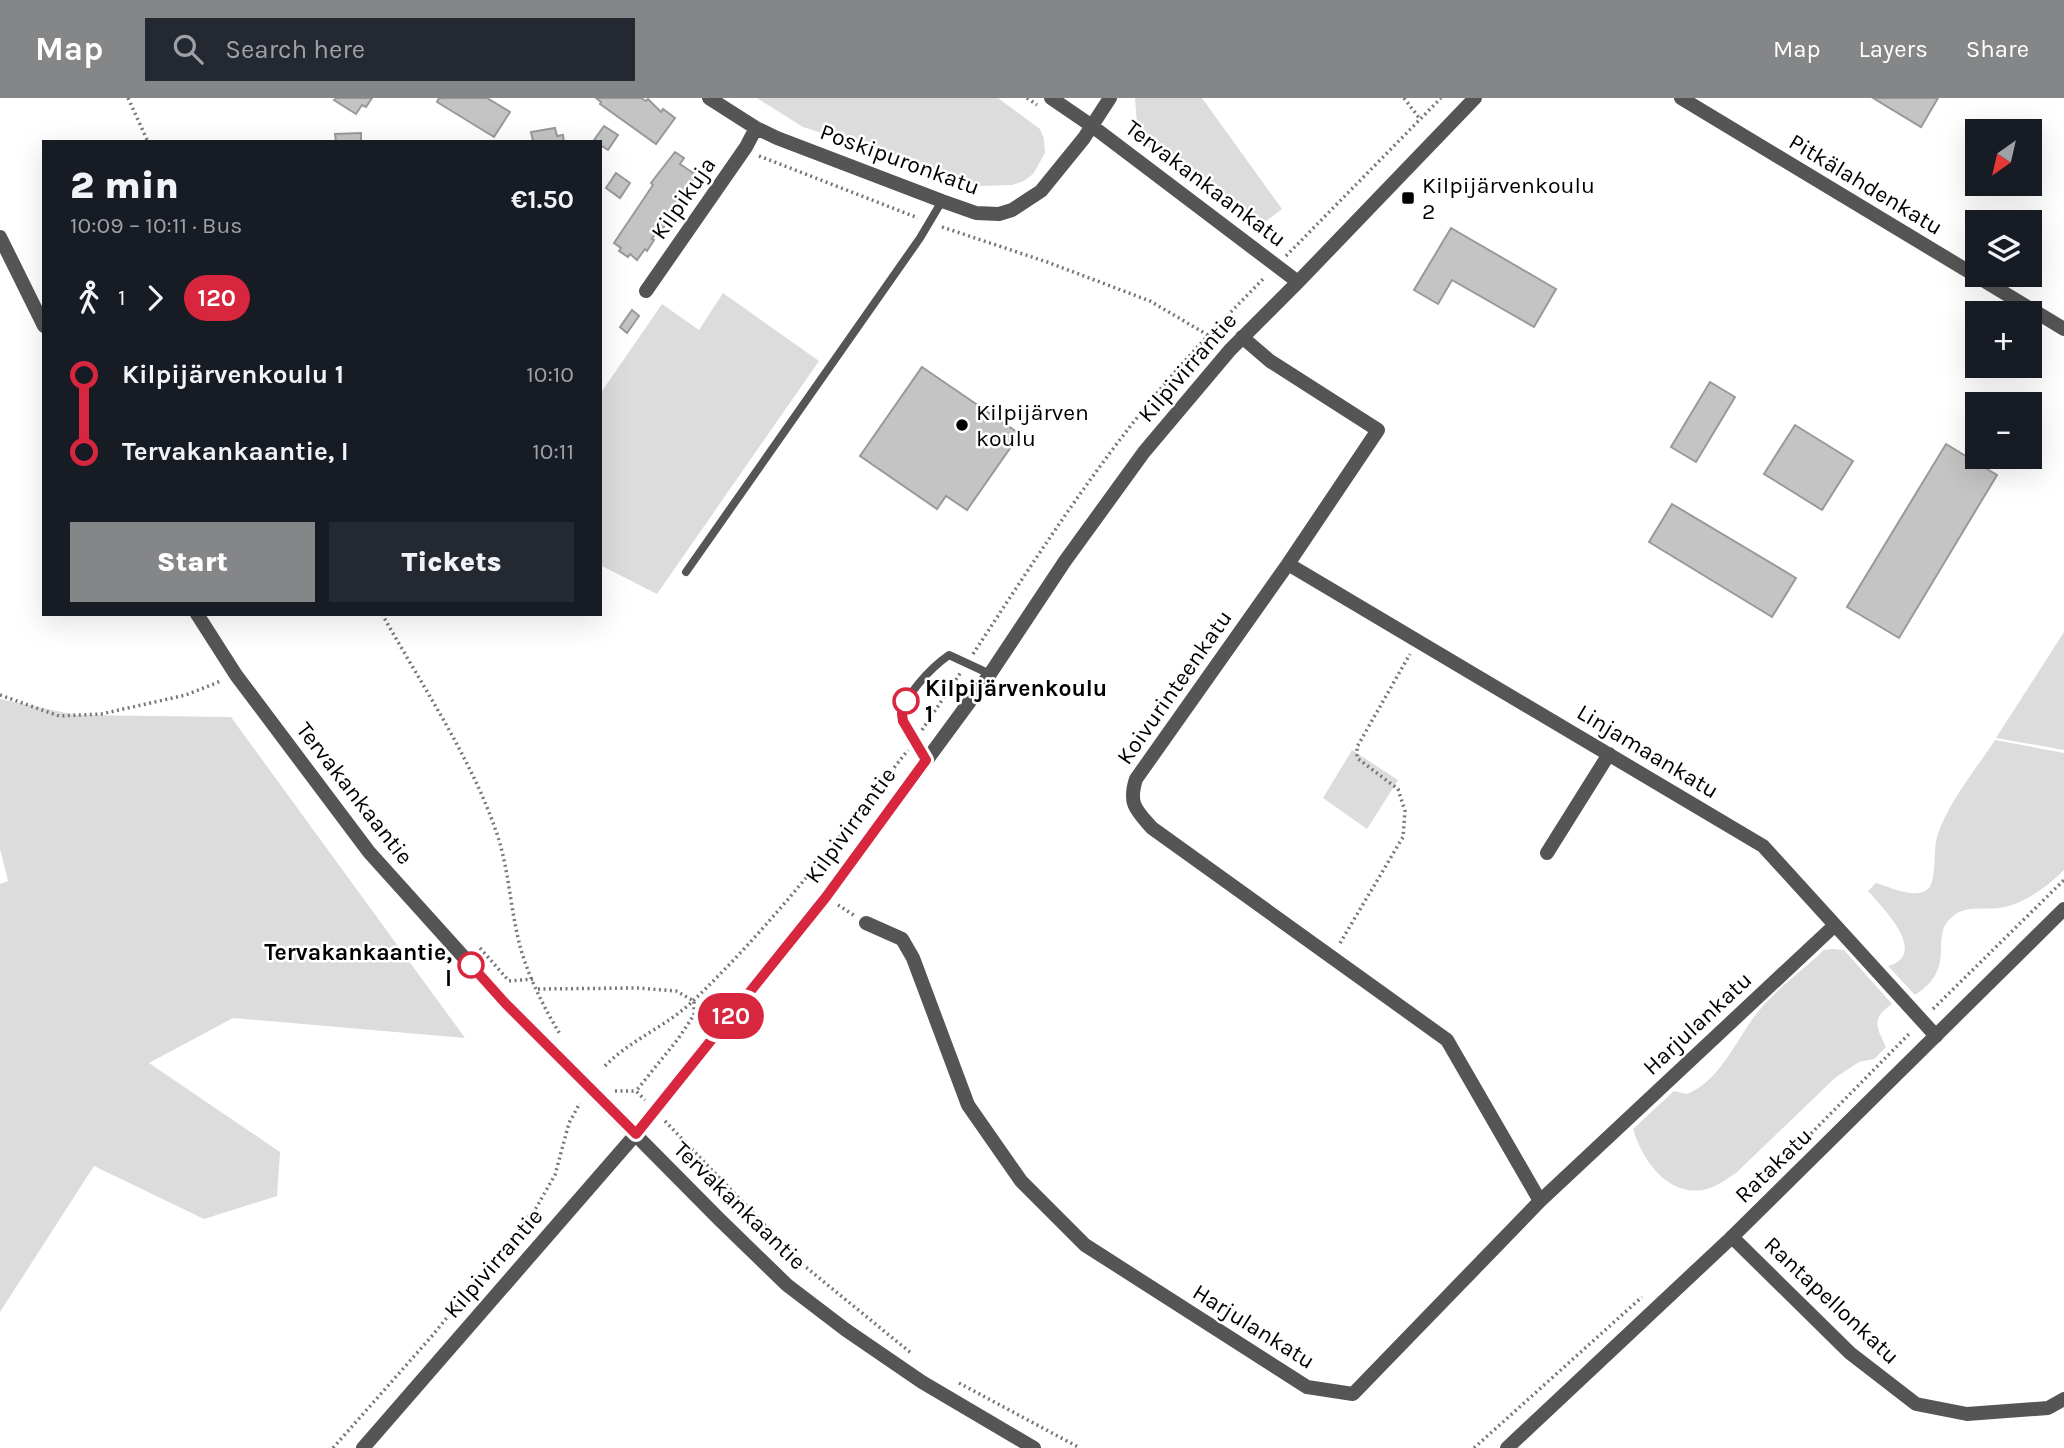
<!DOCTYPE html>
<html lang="en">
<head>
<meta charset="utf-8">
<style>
  body { margin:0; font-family:Karla,sans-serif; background:#242831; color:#f1f3f6; height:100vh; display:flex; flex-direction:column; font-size:26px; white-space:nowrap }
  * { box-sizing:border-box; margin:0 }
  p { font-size:23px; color:#9ea1a6 }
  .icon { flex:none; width:38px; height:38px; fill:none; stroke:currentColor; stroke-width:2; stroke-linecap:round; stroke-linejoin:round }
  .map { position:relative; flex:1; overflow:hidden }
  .side { position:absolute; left:42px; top:42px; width:560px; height:476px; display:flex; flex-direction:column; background:#171b24; border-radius:0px; box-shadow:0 7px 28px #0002 }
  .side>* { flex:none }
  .badge { padding:0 14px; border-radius:23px; font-size:24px; line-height:46px }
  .needle { width:46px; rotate:214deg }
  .fabs { position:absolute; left:1965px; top:21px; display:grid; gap:14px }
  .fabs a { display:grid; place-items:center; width:77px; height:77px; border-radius:0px; background:#171b24; box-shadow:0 7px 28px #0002; font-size:35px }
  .map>.badge { position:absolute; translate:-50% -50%; box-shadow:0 0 0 4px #fff }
  .legs { display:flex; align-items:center; gap:10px; height:77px; padding:0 28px; font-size:23px }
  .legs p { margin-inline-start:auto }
  .headline { display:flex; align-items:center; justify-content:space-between; height:119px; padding:0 28px }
  h1 { font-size:38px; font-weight:800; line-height:52px }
  .primary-button { display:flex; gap:14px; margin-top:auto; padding:14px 28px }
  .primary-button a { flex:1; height:80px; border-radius:0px; background:#858687; color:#fff; font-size:28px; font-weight:800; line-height:80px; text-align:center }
  .primary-button a+a { background:#242831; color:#f1f3f6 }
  ul { padding:0 28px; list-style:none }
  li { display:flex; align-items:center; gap:24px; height:77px; font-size:26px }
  li i { display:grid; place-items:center; width:10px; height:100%; margin:0 9px; background:currentColor }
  li i::after { content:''; width:18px; height:18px; margin:-9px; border:5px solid; border-radius:50%; background:#171b24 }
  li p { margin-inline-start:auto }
  li:first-child i { background:linear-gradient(#0000 50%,currentColor 0) }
  li:last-child i { background:linear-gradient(currentColor 50%,#0000 0) }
  header { display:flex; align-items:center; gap:42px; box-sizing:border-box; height:98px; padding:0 35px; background:#858687; color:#fff }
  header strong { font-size:33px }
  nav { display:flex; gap:38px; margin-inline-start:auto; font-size:24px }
  .search { width:490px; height:63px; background:#242831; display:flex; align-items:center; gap:18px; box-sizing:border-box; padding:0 24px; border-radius:0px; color:#9ea1a6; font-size:26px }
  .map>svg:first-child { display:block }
  .green { fill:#dcdcdc }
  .building { fill:#c4c4c4; stroke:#999; stroke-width:2 }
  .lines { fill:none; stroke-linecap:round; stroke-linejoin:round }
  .path { stroke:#777; stroke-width:3.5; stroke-dasharray:2 3.5; stroke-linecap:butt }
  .service { stroke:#555; stroke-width:8 }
  .minor { stroke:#555; stroke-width:14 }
  .tertiary { stroke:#555; stroke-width:14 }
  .line-1-casing { stroke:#fff; stroke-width:16 }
  .line-1 { stroke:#d7263d; stroke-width:10 }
  .poi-dot { fill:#000; stroke:#fff; stroke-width:2.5 }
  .stop-1-dot { fill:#fff; stroke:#d7263d; stroke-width:3.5 }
  .labels { text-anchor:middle; stroke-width:5; stroke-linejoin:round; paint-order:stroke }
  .street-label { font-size:23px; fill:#000; stroke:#fff }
  .poi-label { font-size:23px; fill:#000; stroke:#fff; text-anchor:start }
  .stop-label { font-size:23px; font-weight:bold; fill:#000; stroke:#fff; text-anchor:start }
</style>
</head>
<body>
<header>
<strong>Map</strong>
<div class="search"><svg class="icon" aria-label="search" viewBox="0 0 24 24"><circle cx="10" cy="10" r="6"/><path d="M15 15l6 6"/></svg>Search here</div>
<nav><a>Map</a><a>Layers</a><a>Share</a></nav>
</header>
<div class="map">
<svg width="2064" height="1350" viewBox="0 0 2064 1350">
  <rect width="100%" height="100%" fill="#fff"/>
  <path class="green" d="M757,0h241l42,31 4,10 1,14 -12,21 -9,7 -12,4 -32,1 -32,-8 -44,-19 -101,-32z
    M1135,0h67l80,111 -21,16 -123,-85z
    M723,195l96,68 -162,233 -57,-29v-171l62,-90 37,26z
    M2064,534v118l-68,-12z
    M0,601l76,16 155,2 234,321 -232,-20 -84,45 131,89 -3,44 -73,23 -110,-53 -94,146v-428l8,-3 -8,-32z
    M1995,642l69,13v117c-17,17 -41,35 -65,38 -16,2 -34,-3 -47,9 -24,20 7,50 -37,78l-27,-29c42,-12 -6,-59 -20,-75l8,-8c14,4 39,17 52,6 9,-8 5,-39 9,-52 10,-33 39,-68 58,-97z
    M1352,652l46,30 -31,49 -44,-31z
    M1833,851l11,1 48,54c-21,15 -16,22 -6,43l-12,12 -15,3 -23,15 -100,96c-9,6 -19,13 -29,16 -38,10 -65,-29 -74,-60l41,-38 13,3c33,-13 49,-54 70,-81 18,-23 46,-43 67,-63z"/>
  <path class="building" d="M336,0h36l-6,9 -4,-2 -6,9 -22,-14z
    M439,0h48l23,14 -16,25 -57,-35z
    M596,0h45l5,3 2,-2 13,13 2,-3 12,9 -19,26 -56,-40 1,-2z
    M1873,0h65l-17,29z
    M604,28l14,9 -10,15 -8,-5v-3l-6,-2z
    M555,30l2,8 6,-1 1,7h-36l5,-1 -2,-9z
    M361,35v9h-25l-1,-8z
    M675,54l9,6 -4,6 16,11 -34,55 -3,-2 -7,11 2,1 -7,11 -2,-2 -8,11 -7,-6 -2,3 -9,-6 2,-3 -7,-5 39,-58 -2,-2z
    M616,75l14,10 -10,15 -14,-10z
    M1451,130l105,61 -22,38 -82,-47 -14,24 -24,-14z
    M632,212l7,6 -12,17 -7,-6z
    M922,269l98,67 -53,76 -21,-14 -9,13 -77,-53z
    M1710,284l25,15 -39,65 -25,-15z
    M1795,327l58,36 -31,49 -58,-36z
    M1946,346l51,31 -98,163 -52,-31z
    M1672,406l124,74 -24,39 -123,-75z"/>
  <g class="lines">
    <path class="path" d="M128,0l20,44
      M1027,0l10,7
      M1404,0l16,21
      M759,58l159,62
      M942,129l105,35 103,39 68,40
      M1286,158l155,-158
      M382,516c39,70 88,142 114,217 13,37 14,77 24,115 8,30 24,62 40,88
      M973,556c57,-87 114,-176 180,-256 35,-43 74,-82 112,-121
      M0,597l59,21 42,-2 85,-19 35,-14
      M922,632l39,-58
      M838,807l17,11
      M1340,845l63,-106 2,-26 -7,-22 -41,-31v-11l53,-93
      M480,850l29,33 24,-2
      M538,891l100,-1 38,3 18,10v14l-16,24 -42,52
      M1933,911l131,-129
      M605,968c26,-27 63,-40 90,-67 79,-76 145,-163 213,-249
      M615,993h21l9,9
      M665,1023l137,143 109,89
      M1784,1063l127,-129
      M959,1285l121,65
      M333,1350l99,-112 104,-128 19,-33 14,-52 11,-20
      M1474,1350l168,-151"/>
    <path class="service" d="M686,474l234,-334 22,-37
      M926,662l-23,-39c-4,-22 29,-54 46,-66l41,19"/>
    <path class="minor" d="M709,0l47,30 21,10 165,63 34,12 23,1 13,-4 29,-19 43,-53 26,-40
      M1051,0l41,28 206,156
      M1681,0l383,231
      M646,193l100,-144 10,-19
      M1242,239l28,24 108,69 -90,134 -152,215c-8,25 0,31 16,49l295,212 93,161
      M1288,466l475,282 173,190
      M1547,755l62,-99
      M866,825l36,16 11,19 55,147 53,76 64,64 222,142 46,7 187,-193 295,-276
      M1732,1139l118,116 66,51 51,10 81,-6 16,-9
      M363,1350l273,-314 190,-237 164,-223 75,-113 79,-109 86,-102 68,-68 177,-184"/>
    <path class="tertiary" d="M0,139l44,89
      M197,516l39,61 133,177 136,151 214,216 68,66 59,45 76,52 112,66
      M1507,1350l225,-211 332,-328"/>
  </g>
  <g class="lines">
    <defs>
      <path id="line-1" d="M471,867l34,38 131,131 190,-237 100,-137 -23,-39 -1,-7 4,-13"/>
    </defs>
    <use href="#line-1" class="line-1-casing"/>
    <use href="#line-1" class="line-1"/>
  </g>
  <g class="poi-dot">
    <rect x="1401" y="93" width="14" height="14" rx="3.5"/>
    <circle cx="962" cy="327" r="7"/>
  </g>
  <g class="stop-1-dot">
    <circle cx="906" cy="603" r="12"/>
    <circle cx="471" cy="867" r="12"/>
  </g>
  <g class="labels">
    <g class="street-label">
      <text transform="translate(900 61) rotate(20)" y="8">Poskipuronkatu</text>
      <text transform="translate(1206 85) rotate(37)" y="8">Tervakankaankatu</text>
      <text transform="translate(1866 86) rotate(31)" y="8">Pitkälahdenkatu</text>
      <text transform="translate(683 100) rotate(-55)" y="8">Kilpikuja</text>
      <text transform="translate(1187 269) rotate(-49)" y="8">Kilpivirrantie</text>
      <text transform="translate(1174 589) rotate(-55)" y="8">Koivurinteenkatu</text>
      <text transform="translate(1648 653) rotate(31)" y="8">Linjamaankatu</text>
      <text transform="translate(355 695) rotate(52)" y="8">Tervakankaantie</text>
      <text transform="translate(850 727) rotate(-54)" y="8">Kilpivirrantie</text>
      <text transform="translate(1697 925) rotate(-43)" y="8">Harjulankatu</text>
      <text transform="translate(1773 1067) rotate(-44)" y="8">Ratakatu</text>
      <text transform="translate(740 1107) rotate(44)" y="8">Tervakankaantie</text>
      <text transform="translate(493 1165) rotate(-49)" y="8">Kilpivirrantie</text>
      <text transform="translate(1832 1202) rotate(43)" y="8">Rantapellonkatu</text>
      <text transform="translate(1254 1228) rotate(32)" y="8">Harjulankatu</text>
    </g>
    <g class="poi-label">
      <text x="1422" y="95">Kilpijärvenkoulu<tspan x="1422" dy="26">2</tspan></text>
      <text x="976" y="322">Kilpijärven<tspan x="976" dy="26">koulu</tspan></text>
    </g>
    <g class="stop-label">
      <text x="925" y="598">Kilpijärvenkoulu<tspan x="925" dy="26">1</tspan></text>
      <text x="452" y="862" text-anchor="end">Tervakankaantie,<tspan x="452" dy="26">I</tspan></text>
    </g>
  </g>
</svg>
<div class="fabs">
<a><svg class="needle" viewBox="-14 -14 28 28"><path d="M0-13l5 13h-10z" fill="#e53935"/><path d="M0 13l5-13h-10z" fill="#9ea1a6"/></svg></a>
<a><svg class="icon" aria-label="layers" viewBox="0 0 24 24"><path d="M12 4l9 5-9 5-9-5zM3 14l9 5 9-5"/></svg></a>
<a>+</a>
<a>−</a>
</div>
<b class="badge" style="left:731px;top:918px;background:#d7263d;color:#fff">120</b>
<section class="side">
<div class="headline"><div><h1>2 min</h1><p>10:09 – 10:11 · Bus</p></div><b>€1.50</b></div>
<div class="legs"><svg class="icon" aria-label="walk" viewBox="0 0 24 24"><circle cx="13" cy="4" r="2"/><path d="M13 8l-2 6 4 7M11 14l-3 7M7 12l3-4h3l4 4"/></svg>1<svg class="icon" aria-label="forward" viewBox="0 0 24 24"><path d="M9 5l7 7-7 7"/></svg><b class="badge" style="background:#d7263d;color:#fff">120</b></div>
<ul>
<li><i style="color:#d7263d"></i><b>Kilpijärvenkoulu 1</b><p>10:10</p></li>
<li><i style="color:#d7263d"></i><b>Tervakankaantie, I</b><p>10:11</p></li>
</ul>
<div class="primary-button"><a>Start</a><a>Tickets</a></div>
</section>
</div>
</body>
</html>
